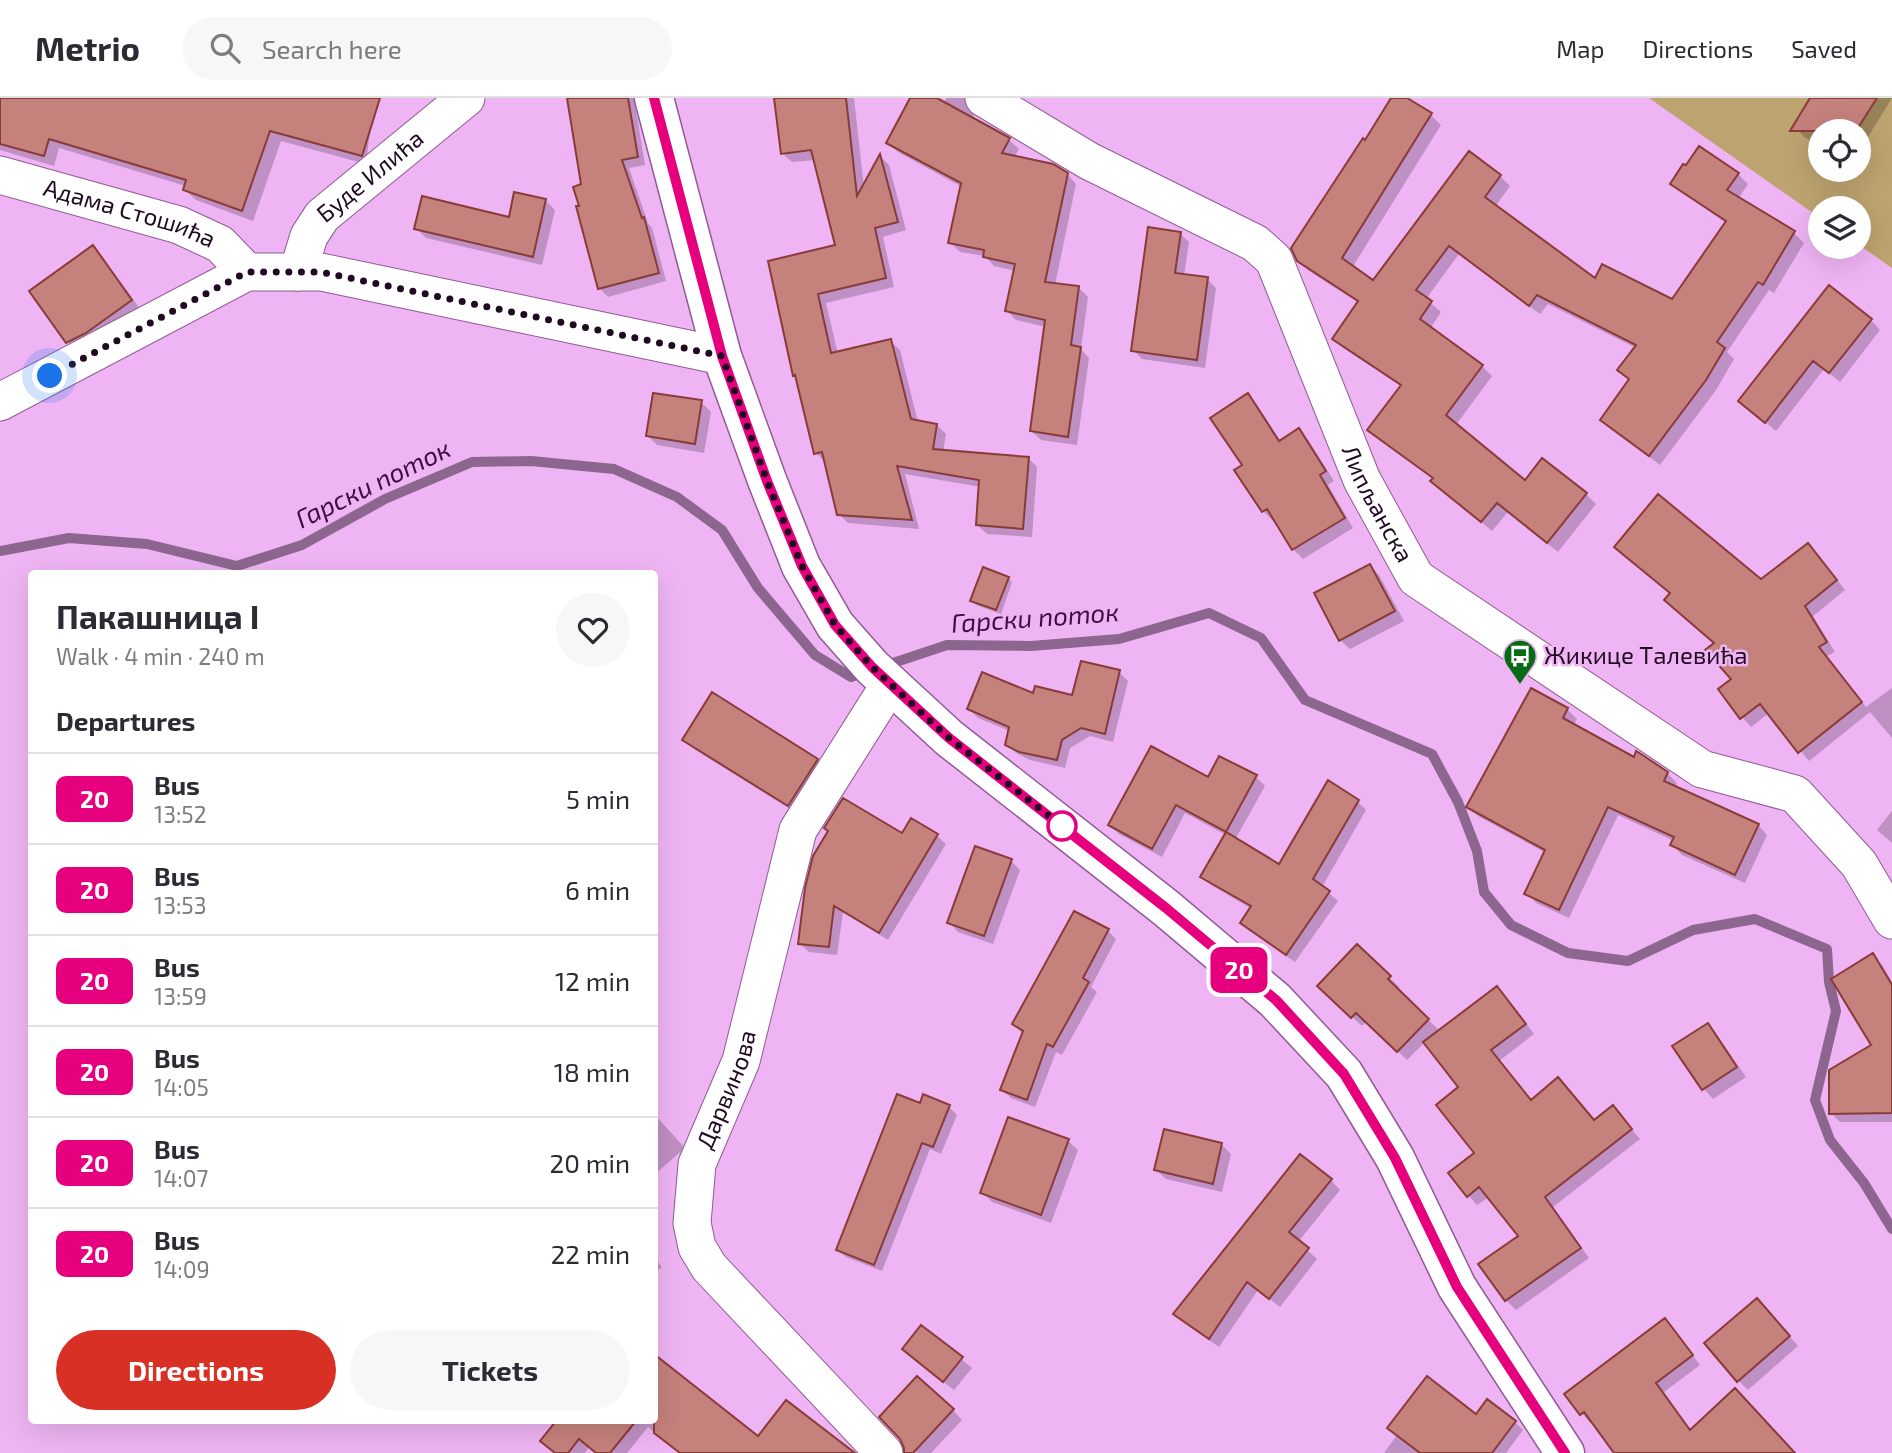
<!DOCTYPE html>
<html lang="en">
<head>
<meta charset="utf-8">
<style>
  body { margin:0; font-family:"Exo 2",sans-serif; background:#f7f7f7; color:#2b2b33; height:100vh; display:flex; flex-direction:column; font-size:26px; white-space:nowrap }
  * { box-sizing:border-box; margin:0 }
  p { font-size:23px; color:#7c7c81 }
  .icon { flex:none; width:38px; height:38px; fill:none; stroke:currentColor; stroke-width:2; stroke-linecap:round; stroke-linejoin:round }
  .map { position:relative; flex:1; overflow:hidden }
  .drawer { position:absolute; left:28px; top:472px; width:630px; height:854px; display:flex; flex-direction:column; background:#fff; border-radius:7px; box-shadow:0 7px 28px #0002 }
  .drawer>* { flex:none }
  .badge { padding:0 14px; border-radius:10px; font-size:24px; line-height:46px }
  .tools { position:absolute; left:1808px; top:21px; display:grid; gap:14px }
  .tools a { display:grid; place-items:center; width:63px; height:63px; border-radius:50%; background:#fff; box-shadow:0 7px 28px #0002; font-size:35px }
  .you { position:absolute; width:35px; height:35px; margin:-18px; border:5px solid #fff; border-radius:50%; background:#1a73e8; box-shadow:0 0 0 10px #1a73e833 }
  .map>.badge { position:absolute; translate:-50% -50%; box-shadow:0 0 0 4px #fff }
  h2 { padding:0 28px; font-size:26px; line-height:63px }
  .round { display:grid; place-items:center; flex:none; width:74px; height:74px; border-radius:37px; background:#f7f7f7 }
  .overview { display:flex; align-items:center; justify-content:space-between; height:119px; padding:0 28px }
  h1 { font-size:33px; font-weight:700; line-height:52px }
  .button { display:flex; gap:14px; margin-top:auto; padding:14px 28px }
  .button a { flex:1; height:80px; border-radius:42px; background:#d93025; color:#fff; font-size:28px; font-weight:700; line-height:80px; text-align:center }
  .button a+a { background:#f7f7f7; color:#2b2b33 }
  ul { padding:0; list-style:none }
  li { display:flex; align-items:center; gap:21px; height:91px; padding:0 28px; border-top:2px solid #e1e1e2 }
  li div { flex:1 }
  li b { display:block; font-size:26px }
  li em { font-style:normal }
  li .badge { min-width:77px; font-weight:700; text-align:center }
  header { display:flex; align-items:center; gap:42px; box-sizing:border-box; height:98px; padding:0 35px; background:#fff; border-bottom:2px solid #e1e1e2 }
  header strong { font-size:33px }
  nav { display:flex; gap:38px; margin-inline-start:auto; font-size:24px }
  .search { width:490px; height:63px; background:#f7f7f7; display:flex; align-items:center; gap:18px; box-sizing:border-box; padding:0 24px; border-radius:38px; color:#7c7c81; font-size:26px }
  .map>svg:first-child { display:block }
  .green { fill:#bda370; fill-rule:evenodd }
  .shadow { fill:#0003 }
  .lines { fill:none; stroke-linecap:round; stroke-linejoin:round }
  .stream { stroke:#8c668e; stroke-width:10 }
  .building { fill:#c5817c; stroke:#893b38; stroke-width:2 }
  .street-casing { stroke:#905b95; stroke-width:39 }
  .secondary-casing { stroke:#905b95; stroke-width:41 }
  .street { stroke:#fff; stroke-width:37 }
  .secondary { stroke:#fff; stroke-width:38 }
  .line-casing { stroke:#fff; stroke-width:16 }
  .line { stroke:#e6007e; stroke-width:10 }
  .walk { stroke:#1f0a21; stroke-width:7; stroke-dasharray:0 12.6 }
  .stop-dot { fill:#fff; stroke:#e6007e; stroke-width:3.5 }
  .labels { text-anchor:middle; stroke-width:5; stroke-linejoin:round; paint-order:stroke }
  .street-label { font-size:24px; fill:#1f0a21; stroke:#efb4f4 }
  .poi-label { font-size:24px; fill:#1f0a21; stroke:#efb4f4; text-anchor:start }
  .water-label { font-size:26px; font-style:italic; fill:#430b48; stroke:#efb4f4 }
</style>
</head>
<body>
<header>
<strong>Metrio</strong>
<div class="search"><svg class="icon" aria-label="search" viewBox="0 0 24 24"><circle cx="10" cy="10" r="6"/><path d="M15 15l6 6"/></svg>Search here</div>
<nav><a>Map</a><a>Directions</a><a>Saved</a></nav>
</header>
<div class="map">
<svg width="1892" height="1355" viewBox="0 0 1892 1355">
  <rect width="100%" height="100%" fill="#efb4f4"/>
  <path class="green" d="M1649,0h243v170l-33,-23 -1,-37h-38v10zM1820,33h38v39h-38z"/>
  <path class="shadow" d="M0,0h374l-8,66 -85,-23 -28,80 -57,-21 -11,-10 1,-4 -127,-38 -5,18 -54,-16z
    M568,0h66l11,67 -16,3 19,55 4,5 14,53 -58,16 -8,-8 -22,-81 4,1 1,-24z
    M776,0h78l10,90 17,-31 8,8 17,65 -23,7 11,50 -68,16 12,51 52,-13 10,9 18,72 19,3 9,9 -3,18 85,6 9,9 -5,70 -45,-3 -10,-9 4,-38 -76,-13 14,55 -71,-6 -9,-9 -14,-52 -9,-9 -18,-74 -4,-4 -24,-113 67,-16 -22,-86 -23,2 -10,-9z
    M912,0h22l9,5 4,-5h28l-3,9 2,12 35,21 10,9 -5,9 53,16 9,10 -21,101 24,3 9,9 -7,52 8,9 -12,87 -36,-5 -10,-9 15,-104 -30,-7 -9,-9 9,-40 -22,-5 -9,-10 -25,-4 -10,-10 12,-55 -64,-35 -10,-9z
    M1393,0h11l27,17 10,10 -89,143 22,14 95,-129 31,23 10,10 -15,21 101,73 77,21 53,-78 -43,-30 -10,-10 65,-9 10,10 -10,15 56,34 10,10 -30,50 -5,-3 -42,62 7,7 -18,31 -56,75 -47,-36 -10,-10 27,-38 -11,-11 17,-22 -88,-44 -8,10 -81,-60 -33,45 15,13 -11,17 52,37 10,10 -36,49 70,57 60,12 10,10 -38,48 -50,-40 -16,19 -49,-41 -9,-11 -54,-39 -10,-10 32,-43 -57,-38 -10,-10 24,-36 -50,-32 -10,-11 67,-118z
    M1813,0h79l-34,55v-22h-38v15l-16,-9 -9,-10z
    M546,103l9,9 -13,55 -116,-27 -10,-10 94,-9z
    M1180,136l9,8 -5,34 23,3 9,9 -11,80 -63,-9 -9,-9z
    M93,149l9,10 39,53 -64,42 -9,-10 -37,-51z
    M1871,222l9,10 -40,52 -16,-13 -48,62 -36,-30z
    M1247,297l10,10 24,37 18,-11 9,9 26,41 -6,4 25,43 -50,31 -10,-10 -18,-30 -2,2 -10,-10 -27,-41 8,-5z
    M701,304l10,10 -7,41 -47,-8 -9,-9z
    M1817,456l28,36 -32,26 22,36 -8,4 39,51 26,-19v50l-22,-26 -61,49 -40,-48 -18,14 -9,-10 -9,-38 -17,-36 -45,-49 -46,-38 136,25z
    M1370,468l9,9 25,46 -54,28 -10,-9z
    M1008,480l4,4 -11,32 -25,-9 -4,-5z
    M1119,574l9,9 -15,61 -23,-6 -20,12 -5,20 -35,-8 -14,-7 -9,-9 3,-13 -32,-13 -9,-9 65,-13 40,2z
    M1567,611l10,10 -4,7 61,33 33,14 10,10 -2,5 83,37 9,10 -22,48 -63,-28 -9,-10 1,-4 -56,-26 -49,103 -33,-15 -9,-10 19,-40 -68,-37 -10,-9z
    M684,642l133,20 9,10 -28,44 -104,-65z
    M1220,660l36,19 9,9 -30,54 45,26 78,-64 8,8 -44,77 16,14 -43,61 -44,-31 -9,-8 10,-14 -41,-24 -9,-9 24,-41 -41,-22 -23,44 -43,-23 -9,-9 99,-46z
    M1892,713v32l-15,-13z
    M912,722l25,16 9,8 -58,96 -45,-28 -6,43 -28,-3 -9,-8 30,-112 72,4z
    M1011,763l9,9 -27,74 -35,-12 -9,-10z
    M1108,833l8,8 -25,48 6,5 -35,63 -6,-3 -21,55 -24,-9 -9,-8 21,-56 -9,-10z
    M1357,848l42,41 -3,3 44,41 56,-43 10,9 28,37 -35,27 33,40 63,20 18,-14 27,32 -87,68 36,51 -73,52 -10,-10 14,-63 -31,-40 -12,8 -9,-10 9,-42 -17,-65 -35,-46 -18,18 -40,-39 -5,5 -33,-30z
    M1872,858l10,9 10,17v140h-52l-9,-9 42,-67z
    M1708,927l9,10 29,42 -33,22 -9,-10 -29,-42z
    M924,999l25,10 8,8 -16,39 -11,-5 -48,122 -36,-14 -8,-7z
    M654,1016l31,34 -31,27z
    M1068,1043l10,9 -27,73 -59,-21 -10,-10z
    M1221,1046l10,10 -9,38 -56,-13 -10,-9z
    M1331,1082l9,10 -42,52 19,17 -37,48 -22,-17 -39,57 -34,-24 -10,-9z
    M654,1159l8,10 -8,6z
    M1766,1212l32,36 -50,44 -10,-10z
    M922,1229l50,41 -18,22 -40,-31z
    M1674,1232l26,35 -36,27 27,39 102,22h-177l-23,-32 -3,2 -24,-29z
    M953,1312l9,10 -31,33h-14l-35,-36z
    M1476,1318l39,6 8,8 -17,23h-122l13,-18z
    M559,1323h95l196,32h-170l-32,-26 -21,26h-31l-7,-6 -4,6h-30z"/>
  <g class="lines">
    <path class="stream" d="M0,453l69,-13 78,6 90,22 65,-21 83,-46 87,-37 59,-1 83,8 63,28 45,33 36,58 57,67 36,22 14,-5
      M884,568l63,-21 84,1 88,-7 90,-26 52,25 44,62 127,54 26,48 19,49 7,41 27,33 57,28 60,8 65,-31 62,-11 72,30 2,33 7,29 -21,89 15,40 34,43 28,46"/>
  </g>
  <path class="building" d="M0,0h380l-18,58 -92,-25 -28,80 -59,-21 3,-10 -137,-41 -5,17 -44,-12z
    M567,0h61l10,59 -16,3 20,58 2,-1 15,56 -61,16 -22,-83h3l-6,-19 8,-3z
    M774,0h72l11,98 23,-42 18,68 -23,6 11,50 -68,16 13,59 60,-14 20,80 26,5 -4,25 96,8 -6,72 -47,-4 3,-45 -82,-14 15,54 -75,-5 -15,-63 -8,2 -19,-79 -2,1 -25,-115 67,-16 -24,-95 -30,4z
    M910,0h27l73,40 -8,15 51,11 15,9 -23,109 34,4 -8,59 10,2 -13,90 -38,-6 15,-111 -40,-9 10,-47 -32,-7 1,-7 -36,-7 13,-60 -75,-40z
    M1391,0h16l25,15 -90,145 31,22 96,-129 32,24 -16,22 110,81 7,-14 70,35 54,-78 -56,-37 13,-20 3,1 13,-19 40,27 -12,17 68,41 -32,54 -5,-3 -41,60 8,6 -19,32 -57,76 -49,-36 29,-41 -12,-9 19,-25 -99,-50 -8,11 -80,-60 -33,44 16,11 -12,18 63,46 -37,50 79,65 17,-22 45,35 -40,50 -50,-40 -16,19 -51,-41 3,-3 -66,-48 34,-45 -69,-46 26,-38 -61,-40 -6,-13 72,-110 2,2z
    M1810,0h67l-21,33h-66z
    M514,94l32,7 -13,58 -119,-28 8,-33 87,21z
    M1148,129l33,5 -6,41 33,4 -11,83 -66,-9z
    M93,147l39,55 -46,33 -20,10 -37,-52z
    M1829,187l43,34 -43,54 -16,-12 -48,62 -27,-22z
    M653,295l49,7 -7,44 -49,-8z
    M1248,295l31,48 20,-13 27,43 -6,4 25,43 -53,32 -25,-41 -5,3 -28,-42 8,-5 -32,-47z
    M1658,396l103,85 47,-36 29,37 -32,26 22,36 -8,5 43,55 -64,51 -38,-49 -20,15 -22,-30 13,-10 -26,-29 9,-7 -50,-43 6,-7 -56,-46z
    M1370,466l25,47 -56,30 -25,-48z
    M983,469l26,10 -13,33 -26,-9z
    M1081,563l39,9 -15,64 -24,-6 -19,12 -5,20 -38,-8 -14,-7 4,-18 -42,-18 15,-37 51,21 2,-7 37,9z
    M1531,590l37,20 -5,10 71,39 2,-6 5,3 27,18 -4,9 95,43 -24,51 -65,-30 4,-8 -66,-30 -49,103 -35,-16 21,-44 -79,-43z
    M712,594l106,67 -30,47 -106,-66z
    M1151,648l57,31 11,-21 38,19 -31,57 -50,-27 -24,44 -44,-24z
    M1328,682l31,20 -46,79 17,12 -44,64 -46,-32 11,-17 -51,-29 26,-45 53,32z
    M843,700l59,35 9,-15 27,16 -59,99 -45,-27 -5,41 -31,-3 7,-56 8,-32 15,-25 -4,-3z
    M975,748l37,13 -28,77 -37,-13z
    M1074,813l35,18 -26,49 6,4 -36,65 -6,-3 -20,56 -27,-10 23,-59 -11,-7z
    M1357,846l34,32 -3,3 41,40 -32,33 -41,-39 -5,5 -34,-32z
    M1873,855l19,32v128l-63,1v-44l42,-25 -40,-66z
    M1497,888l29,38 -35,26 40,50 27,-23 36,43 19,-15 19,24 -87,68 36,51 -76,53 -27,-37 40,-28 -39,-49 -12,10 -19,-24 26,-20 -38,-48 22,-18 -35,-45z
    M1708,925l29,44 -35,23 -30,-44z
    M897,996l23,9 3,-9 27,11 -17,42 -11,-4 -48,122 -38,-15z
    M1008,1019l61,22 -28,76 -61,-22z
    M1164,1031l58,14 -9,41 -59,-14z
    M1300,1056l32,25 -43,53 20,16 -40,51 -22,-17 -38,57 -36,-25z
    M1757,1200l33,38 -53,46 -33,-39z
    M1665,1220l28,37 -37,28 34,47 45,-42 60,65h-181l-30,-41 -4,3 -16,-21z
    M921,1227l42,32 -20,25 -41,-33z
    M654,1256l104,82 28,-36 69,53h-175l-26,-20z
    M917,1278l37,33 -41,44h-9v-5l-4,-9 -21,-22z
    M1427,1278l49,38 11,-15 29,22 -24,32h-72l-33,-25z
    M556,1323h80l-26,32h-14l-17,-14 -11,14h-13l-15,-12z"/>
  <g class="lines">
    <defs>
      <g id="street">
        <path id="s1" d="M984,0l105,63 166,82 19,17 88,220 54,98 286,191 93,25 64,70 33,56"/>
        <path id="s2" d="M0,77l179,50 41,19 27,28"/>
        <path id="s3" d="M298,174l11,-36 13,-20 144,-118"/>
        <path d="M0,304l247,-130h74l401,84"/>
        <path id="s4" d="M884,1355l-175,-186 -12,-20 -5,-24 5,-59 44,-103 57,-231 92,-146"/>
      </g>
      <path id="secondary" d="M654,0l68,258 45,124 34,86 34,59 37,42 77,71 217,170 109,92 69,74 51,84 62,129 108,166"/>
    </defs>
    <use href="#street" class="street-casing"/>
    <use href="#secondary" class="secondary-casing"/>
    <use href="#street" class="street"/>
    <use href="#secondary" class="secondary"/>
  </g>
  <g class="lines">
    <defs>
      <path id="line" d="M654,0l68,258 45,125 35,85 33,59 37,42 77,71 217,170 110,92 68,74 51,84 62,129 108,166"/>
    </defs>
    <use href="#line" class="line-casing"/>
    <use href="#line" class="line"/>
    <path class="walk" d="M50,278l197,-104h74l401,84 45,125 35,85 33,59 37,42 77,71 113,88"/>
  </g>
  <defs>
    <symbol id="bus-pin" viewBox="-11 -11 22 30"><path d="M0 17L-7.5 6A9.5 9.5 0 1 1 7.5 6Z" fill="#076a15" stroke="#efb4f4"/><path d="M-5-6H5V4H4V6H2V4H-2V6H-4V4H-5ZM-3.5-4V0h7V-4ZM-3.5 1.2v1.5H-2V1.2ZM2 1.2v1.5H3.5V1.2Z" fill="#fff"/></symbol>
  </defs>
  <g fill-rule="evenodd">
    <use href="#bus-pin" x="1501" y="539" width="38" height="52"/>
  </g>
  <circle class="stop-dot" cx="1062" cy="728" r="14"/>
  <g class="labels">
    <g class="street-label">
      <text dy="8" stroke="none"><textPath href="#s3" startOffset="124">Буде Илића</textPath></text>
      <text dy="8" stroke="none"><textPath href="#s2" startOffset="135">Адама Стошића</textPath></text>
      <text dy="8" stroke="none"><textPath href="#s1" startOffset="598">Липљанска</textPath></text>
      <text dy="8" stroke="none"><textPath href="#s4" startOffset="443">Дарвинова</textPath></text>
    </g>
    <g class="poi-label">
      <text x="1544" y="566">Жикице Талевића</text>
    </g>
    <g class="water-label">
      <text transform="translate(373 386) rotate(-26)" y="9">Гарски поток</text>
      <text transform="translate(1035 520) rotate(-4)" y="9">Гарски поток</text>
    </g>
  </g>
</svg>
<div class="tools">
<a><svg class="icon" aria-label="locate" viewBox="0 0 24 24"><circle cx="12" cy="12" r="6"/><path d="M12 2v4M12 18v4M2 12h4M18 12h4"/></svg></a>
<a><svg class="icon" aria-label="layers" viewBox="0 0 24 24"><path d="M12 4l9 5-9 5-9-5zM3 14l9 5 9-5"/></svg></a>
</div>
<div class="you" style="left:50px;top:278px"></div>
<b class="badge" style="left:1239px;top:872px;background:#e6007e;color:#fff">20</b>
<section class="drawer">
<div class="overview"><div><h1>Пакашница I</h1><p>Walk · 4 min · 240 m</p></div><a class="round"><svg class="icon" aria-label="heart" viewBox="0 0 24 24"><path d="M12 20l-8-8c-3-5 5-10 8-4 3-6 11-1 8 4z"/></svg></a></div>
<h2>Departures</h2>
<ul>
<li><span class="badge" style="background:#e6007e;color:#fff">20</span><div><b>Bus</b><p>13:52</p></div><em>5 min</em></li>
<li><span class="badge" style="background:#e6007e;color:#fff">20</span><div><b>Bus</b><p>13:53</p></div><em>6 min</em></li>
<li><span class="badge" style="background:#e6007e;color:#fff">20</span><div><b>Bus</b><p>13:59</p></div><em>12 min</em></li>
<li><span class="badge" style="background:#e6007e;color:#fff">20</span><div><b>Bus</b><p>14:05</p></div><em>18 min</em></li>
<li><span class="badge" style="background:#e6007e;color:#fff">20</span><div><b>Bus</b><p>14:07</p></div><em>20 min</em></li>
<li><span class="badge" style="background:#e6007e;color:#fff">20</span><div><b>Bus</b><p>14:09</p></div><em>22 min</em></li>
</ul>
<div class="button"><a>Directions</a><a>Tickets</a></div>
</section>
</div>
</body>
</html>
